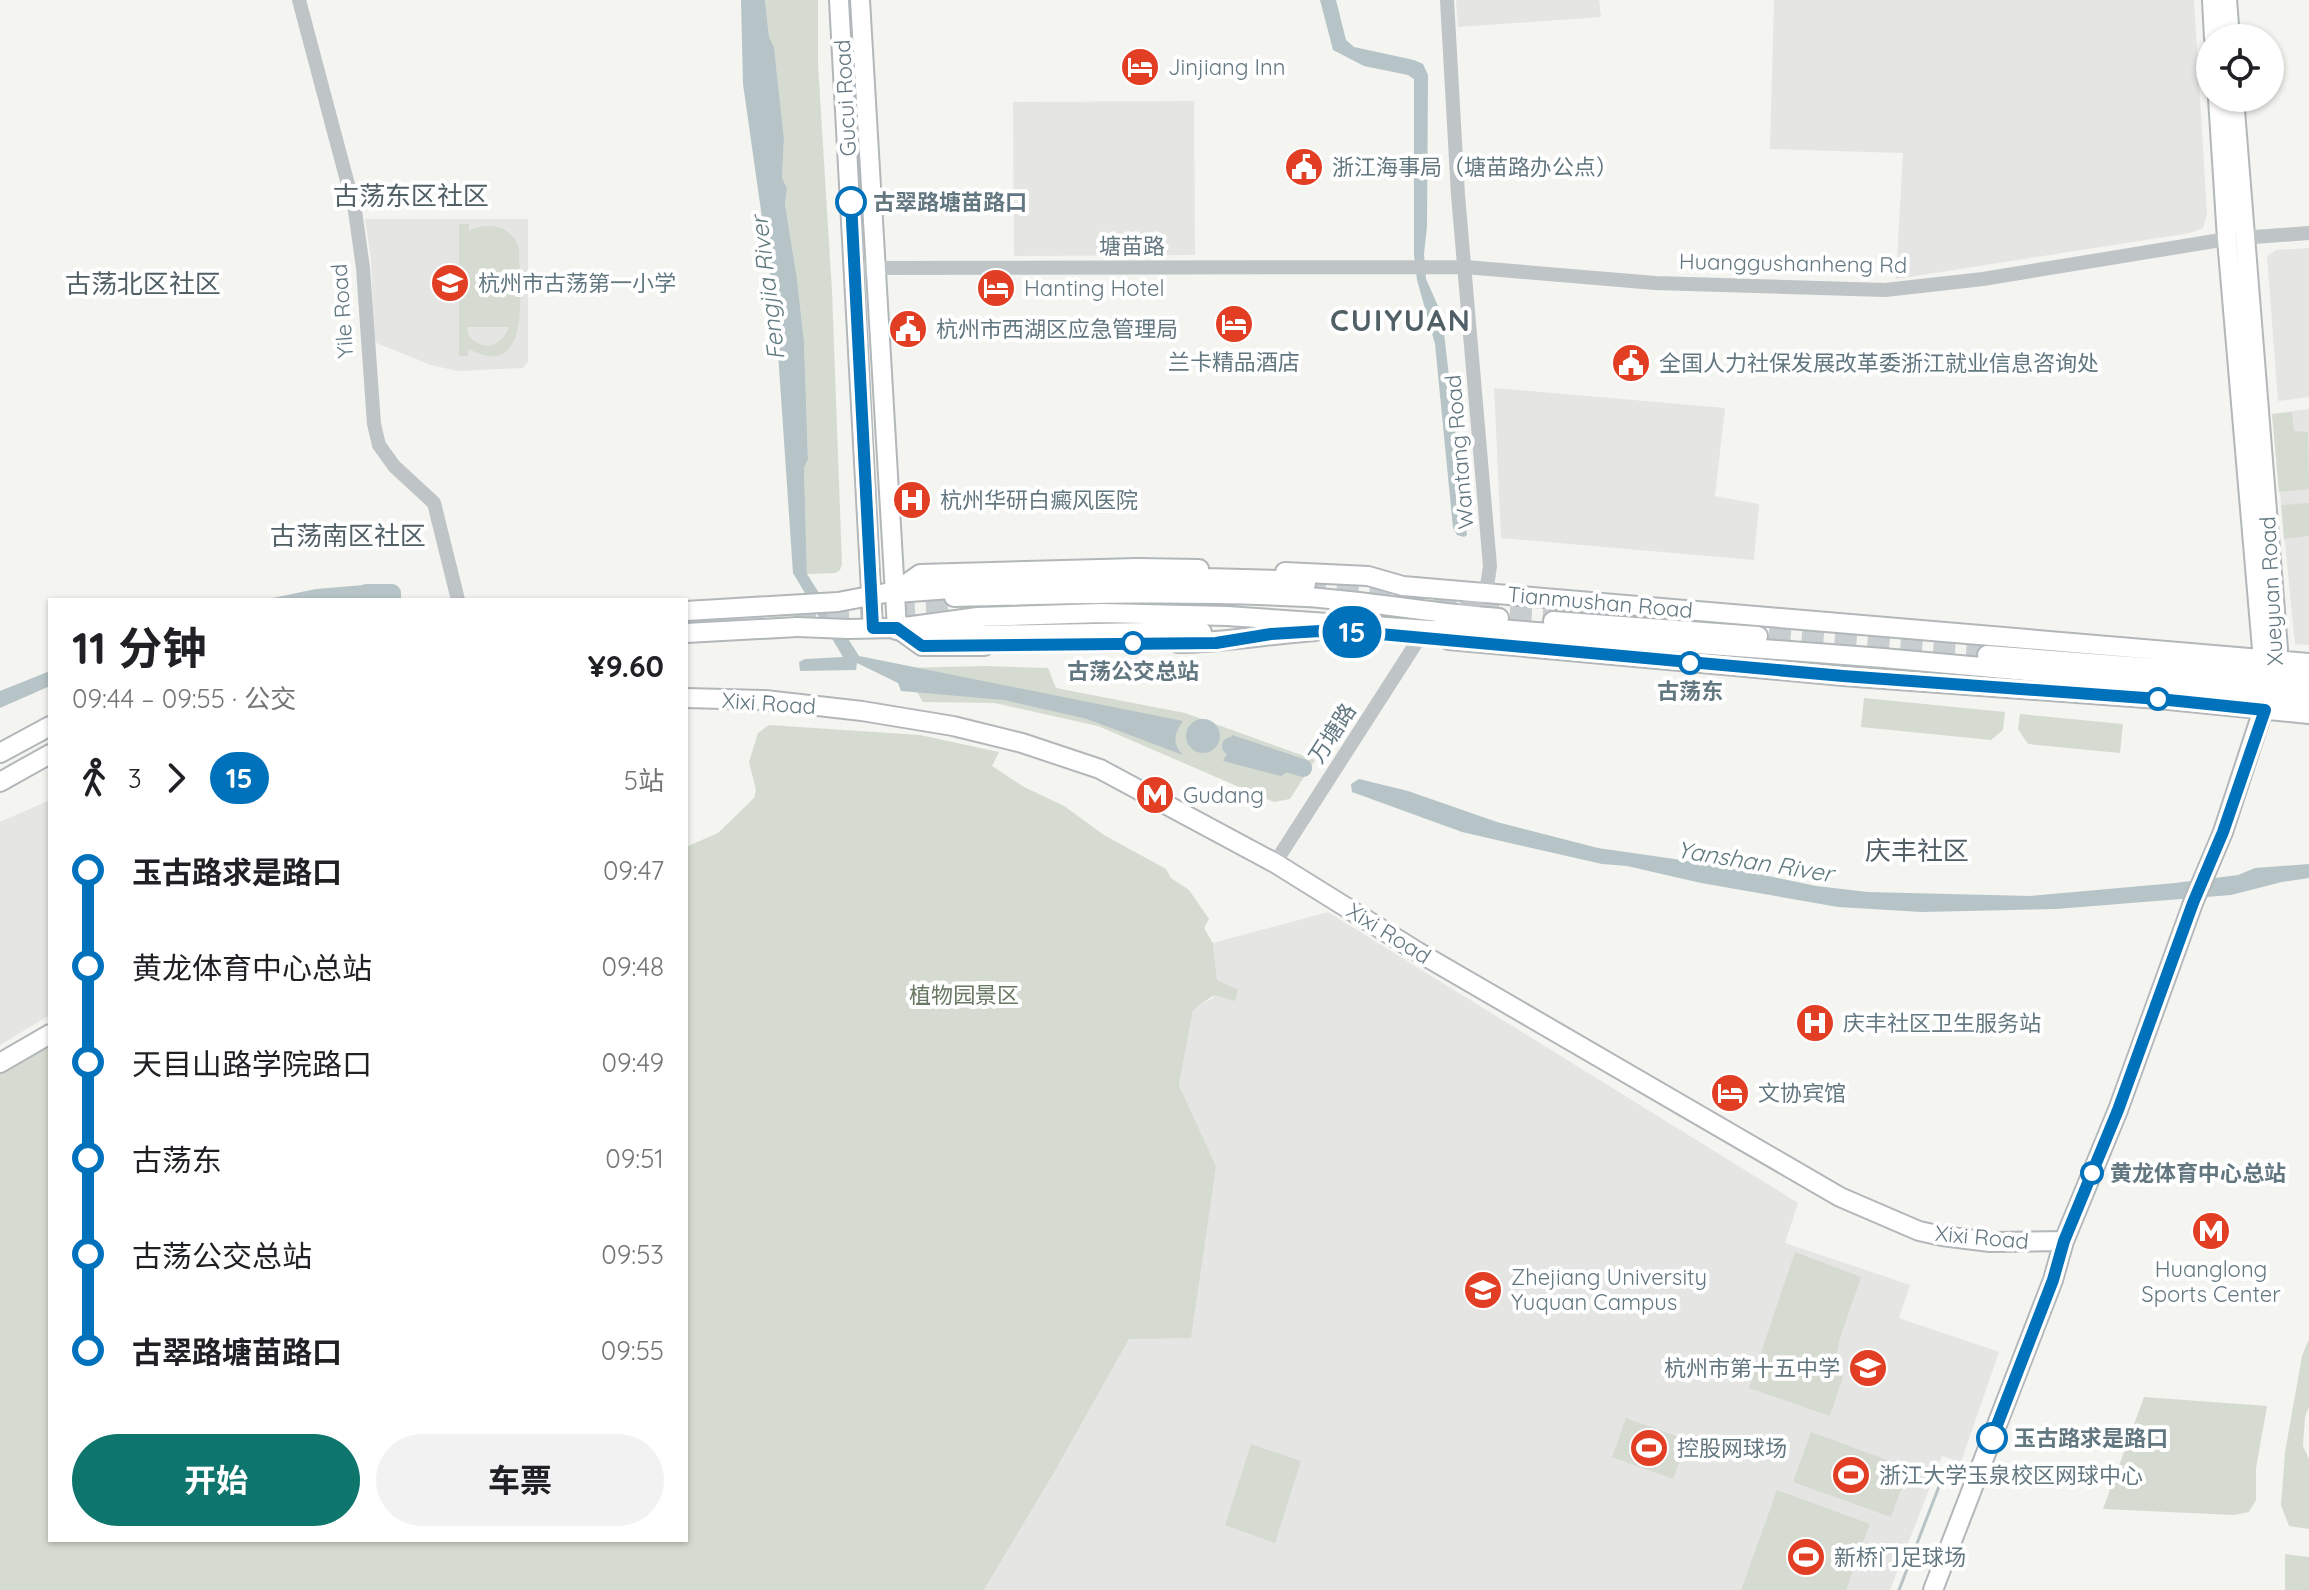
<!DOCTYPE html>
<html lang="zh">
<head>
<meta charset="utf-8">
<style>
  body { margin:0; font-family:Quicksand,"Noto Sans SC",sans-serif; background:#f2f2f2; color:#202124; height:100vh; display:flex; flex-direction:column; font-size:30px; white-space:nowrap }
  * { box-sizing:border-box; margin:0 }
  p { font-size:26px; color:#757577 }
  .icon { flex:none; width:44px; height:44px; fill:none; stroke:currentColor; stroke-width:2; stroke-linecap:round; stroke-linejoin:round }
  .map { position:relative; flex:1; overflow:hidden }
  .sheet { position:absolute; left:48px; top:598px; width:640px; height:944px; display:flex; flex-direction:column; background:#fff; border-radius:0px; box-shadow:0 2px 6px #0004 }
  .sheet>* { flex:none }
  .badge { padding:0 16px; border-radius:26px; font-size:28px; line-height:52px }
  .tools { position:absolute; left:2196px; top:24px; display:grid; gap:16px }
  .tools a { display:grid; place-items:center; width:88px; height:88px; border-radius:50%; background:#fff; box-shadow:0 2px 6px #0004; font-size:40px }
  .map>.badge { position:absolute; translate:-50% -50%; box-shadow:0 0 0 4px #fff }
  .legs { display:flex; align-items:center; gap:12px; height:88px; padding:0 24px; font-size:26px }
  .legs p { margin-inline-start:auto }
  .headline { display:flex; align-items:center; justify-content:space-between; height:136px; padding:0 24px }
  h1 { font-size:44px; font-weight:700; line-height:60px }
  .primary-button { display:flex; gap:16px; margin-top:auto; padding:16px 24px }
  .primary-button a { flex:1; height:92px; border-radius:48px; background:#0f766e; color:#fff; font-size:32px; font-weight:700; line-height:92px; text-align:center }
  .primary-button a+a { background:#f2f2f2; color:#202124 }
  ul { padding:0 24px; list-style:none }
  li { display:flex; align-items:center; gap:28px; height:96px; font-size:30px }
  li i { display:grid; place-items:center; width:12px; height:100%; margin:0 10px; background:currentColor }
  li i::after { content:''; width:20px; height:20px; margin:-10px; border:6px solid; border-radius:50%; background:#fff }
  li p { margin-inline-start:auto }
  li:first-child i { background:linear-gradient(#0000 50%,currentColor 0) }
  li:last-child i { background:linear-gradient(currentColor 50%,#0000 0) }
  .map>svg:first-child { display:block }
  .built { fill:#e5e5e4 }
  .green { fill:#d6dbd1; fill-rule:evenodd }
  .water { fill:#b7c4c7 }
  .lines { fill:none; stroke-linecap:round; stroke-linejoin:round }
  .stream { stroke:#b7c4c7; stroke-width:3 }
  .river { stroke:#b7c4c7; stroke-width:18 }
  .highway-tunnel { stroke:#c8cecf; stroke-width:22; stroke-dasharray:22 11; stroke-linecap:butt }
  .major-casing { stroke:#b2b7ba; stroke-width:22 }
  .highway-casing { stroke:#b2b6b8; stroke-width:26 }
  .minor { stroke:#bfc4c6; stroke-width:14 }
  .major { stroke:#fff; stroke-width:18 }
  .highway { stroke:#fff; stroke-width:22 }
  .major-bridge-casing { stroke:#b2b7ba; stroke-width:22; stroke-linecap:butt }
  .major-bridge { stroke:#fff; stroke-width:18 }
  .line-1-casing { stroke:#fff; stroke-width:18 }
  .line-1 { stroke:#0072bc; stroke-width:12 }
  .stop-1-dot { fill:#fff; stroke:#0072bc; stroke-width:4 }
  .labels { text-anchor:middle; stroke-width:8; stroke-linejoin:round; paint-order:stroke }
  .poi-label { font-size:22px; fill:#637781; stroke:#fff; text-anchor:start }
  .street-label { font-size:22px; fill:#637781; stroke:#fff }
  .stop-label { font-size:22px; font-weight:bold; fill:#637781; stroke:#fff; text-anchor:start }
  .park-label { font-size:22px; fill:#697862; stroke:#fff }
  .water-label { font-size:24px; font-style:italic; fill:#5f797f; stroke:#fff }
  .quarter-label { font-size:26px; fill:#515f66; stroke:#fff }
  .district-label { font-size:30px; font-weight:bold; letter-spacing:2px; fill:#515f66; stroke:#fff }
</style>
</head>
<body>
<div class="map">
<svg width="2309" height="1590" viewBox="0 0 2309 1590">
  <rect width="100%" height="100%" fill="#f4f4f0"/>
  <path class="built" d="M1456,0h143l2,17 -143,10z
    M1774,0h420l13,214 -4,14 -13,5 -294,46 7,-126 -133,-4z
    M1194,101l1,154 -181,1 -1,-154z
    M365,219h163v143l-5,6 -66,3 -26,-6 -57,-23 -3,-82z
    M2309,248v149l-31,4 -11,-145 9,-6z
    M1494,388l231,20 -10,88 44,8 -5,56 -253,-22z
    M2309,409v236l-14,-1 -23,-230z
    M50,800v215l-50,30v-223z
    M1328,912l470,291 -13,40 125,42 -11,33 100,34 -38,110 -19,-6 -52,134h-906l71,-119 74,-132 87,-173 -37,-81 14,-76 20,-11 4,-18 -4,-37z"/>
  <path class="green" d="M765,0h53v64l14,227 10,273 -2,6 -5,3 -28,1 -3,-106 4,-10 -4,-117 -7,-62 -12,-75 2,-16 -5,-10 2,-40 -10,-90 -5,-11z
    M459,224h10v7c20,-10 44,-5 50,18 0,34 15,135 -50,100l-1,7h-9zM467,327h42c-8,20 -26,25 -40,9z
    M2292,412l2,19 14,1 1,57 -30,3 -7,-78z
    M2309,503v33l-25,3 -3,-34z
    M986,666l62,2 8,20 129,25 130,47 -25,39 -16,3 -176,-76 -103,-23 -72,-1 -20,-34z
    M1864,698l141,14 -2,18 -12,10 -130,-13z
    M2020,714l103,10 -3,29 -92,-9 -10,-15z
    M769,725l151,10 79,17 -7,14 32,21 40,19 40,29 62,34 5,9 18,12 20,29 -5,9 9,15 4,37 21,10 -3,11 -21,-6 -21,15 -14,75 37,81 -25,172 -62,1 -74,132 -71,119h-984v-517l50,-28v495h636v-693l32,-14 36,-35 2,-8 -7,-28 9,-29z
    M1795,1252l66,25 -22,64 -5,31 9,5 -13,39 -81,-28z
    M2309,1339v67l-4,11 -2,29 6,13v70l-20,-3 -8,-21 4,-53 17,-96z
    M2144,1397l123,9 -11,62v32l-7,12 -15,3 -131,-6z
    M1626,1418l61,22 -14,39 -61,-22z
    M1811,1432l98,36 -18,49 -98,-35z
    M1251,1444l50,17 -26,82 -50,-18z
    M1777,1490l93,34 -24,66h-105z
    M2285,1554l24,3v33h-24z"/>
  <path class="water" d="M741,0h24l4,37 5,10 10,91 -2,40 5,10 -2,16 12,75 7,62 4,118 -4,9 3,106 52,82 324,65c-9,13 -11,23 0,34l-96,-36 -83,-19 -103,-9 -3,-8 -41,-20 -1,7 -56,1 -1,-9 6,-3 38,-2 -50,-84 -18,-264 -32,-225z
    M1320,0h16l10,40 8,7 60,13 9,4 5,11 -1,151 -3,28 2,25 16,36 25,220 -3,2 -7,-2 -4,-7 -18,-184 -18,-64 -3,-25v-176l-6,-4 -44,-9 -31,-16z
    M364,585l26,1 -1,12 -126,2 53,-11z
    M50,671v15l-50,22v-17z
    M1186 736a17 17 0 1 1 34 0a17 17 0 1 1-34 0Z
    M1232,735l60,20 5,11 -16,10 -58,-15 6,-11z
    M1359,779l49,12 89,31 101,26 118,17 100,21 52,6 162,4 145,-13 63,-8 17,-7 54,-4v14l-27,4 -51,13 -175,14 -134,3 -84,-5 -137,-24 -74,-17 -25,-2 -140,-32 -110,-40 -1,-8z"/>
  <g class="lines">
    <path class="stream" d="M1899,1590l46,-119"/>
    <path class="river" d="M366,593h26v7
      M1231,746l72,22"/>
    <path class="highway-tunnel" d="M1304,583l81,7 102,18
      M1477,610l98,6
      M794,613l185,-9
      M1736,631l273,23"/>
    <defs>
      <path id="major" d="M839,0l34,628
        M860,0l37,628
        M2212,0l2,38
        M2227,0l3,38
        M2218,98l9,141 35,410v18
        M1285,572l83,4 35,10 906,77
        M954,597c117,-3 235,-6 352,0 65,4 128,17 193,21
        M686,611l152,-9 58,-11 24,-17 217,-6 62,1
        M1553,621l205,15
        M897,628l25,18h62
        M848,629l49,-1 81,-11 124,-4 125,3 203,14 68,-1 385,29 426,39
        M686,633l111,-6
        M1449,640l394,36 316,23 150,15
        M1178,643c46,0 91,-9 137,-12
        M1987,655l322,25
        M686,698l79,2 97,11 91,15 69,17 78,26 175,94 143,89 422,245 79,34 23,5 48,6 74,-1
        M0,753l50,-27
        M0,782l50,-28
        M0,1063l50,-29
        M1933,1590l120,-310 11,-39 54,-131 75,-207 30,-71 37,-113 12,-25 6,-45 -44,-551"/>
      <path id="highway" d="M896,591c136,-12 272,-14 408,-8
        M897,628l87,9 216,-4"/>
    </defs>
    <use href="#major" class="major-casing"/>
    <use href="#highway" class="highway-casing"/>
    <path class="minor" d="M299,0l56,211 8,57 11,156 5,21 15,21 40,37 24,97
      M1447,0l11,195 32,371 -4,27 -33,24
      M854,268l611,-1 190,16 230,7 98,-11 244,-40 82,-6
      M1275,863l145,-226 12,-8"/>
    <use href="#major" class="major"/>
    <use href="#highway" class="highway"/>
    <defs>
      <path id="major-bridge" d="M797,627l51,2"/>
    </defs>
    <use href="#major-bridge" class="major-bridge-casing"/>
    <use href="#major-bridge" class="major-bridge"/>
  </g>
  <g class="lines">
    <defs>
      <path id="line-1" d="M851,202l22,426h24l25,18 294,-3 55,-9 49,-3 49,2 474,43 316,23 106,11 -42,122 -30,71 -75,207 -54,131 -11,39 -61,158"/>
    </defs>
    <use href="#line-1" class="line-1-casing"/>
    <use href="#line-1" class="line-1"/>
  </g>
  <defs>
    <symbol id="hotel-disc" viewBox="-11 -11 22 22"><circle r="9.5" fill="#e13e23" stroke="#fff"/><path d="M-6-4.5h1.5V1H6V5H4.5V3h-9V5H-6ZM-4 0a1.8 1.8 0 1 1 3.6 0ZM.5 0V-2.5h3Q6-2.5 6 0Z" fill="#fff"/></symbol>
    <symbol id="civic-disc" viewBox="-11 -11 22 22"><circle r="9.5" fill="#e13e23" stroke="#fff"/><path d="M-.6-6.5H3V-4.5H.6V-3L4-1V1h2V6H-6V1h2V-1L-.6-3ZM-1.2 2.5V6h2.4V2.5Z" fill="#fff"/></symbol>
    <symbol id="school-disc" viewBox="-11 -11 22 22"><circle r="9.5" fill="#e13e23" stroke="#fff"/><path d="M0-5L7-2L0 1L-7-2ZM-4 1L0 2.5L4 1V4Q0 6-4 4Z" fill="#fff"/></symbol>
    <symbol id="hospital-disc" viewBox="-11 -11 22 22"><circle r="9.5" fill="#e13e23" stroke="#fff"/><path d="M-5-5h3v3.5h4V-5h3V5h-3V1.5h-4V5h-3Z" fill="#fff"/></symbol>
    <symbol id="metro-disc" viewBox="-11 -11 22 22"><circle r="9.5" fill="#e13e23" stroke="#fff"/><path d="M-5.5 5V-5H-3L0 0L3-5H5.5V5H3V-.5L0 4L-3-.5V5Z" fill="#fff"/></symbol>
    <symbol id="university-disc" viewBox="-11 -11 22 22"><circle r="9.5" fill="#e13e23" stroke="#fff"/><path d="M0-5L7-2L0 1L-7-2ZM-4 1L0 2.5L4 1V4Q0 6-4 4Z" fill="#fff"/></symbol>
    <symbol id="stadium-disc" viewBox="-11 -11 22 22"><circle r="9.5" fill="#e13e23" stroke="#fff"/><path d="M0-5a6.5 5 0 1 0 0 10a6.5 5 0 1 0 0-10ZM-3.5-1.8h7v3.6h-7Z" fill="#fff"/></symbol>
  </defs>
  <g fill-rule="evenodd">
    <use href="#hotel-disc" x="1118" y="45" width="44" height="44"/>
    <use href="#civic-disc" x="1282" y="145" width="44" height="44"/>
    <use href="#school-disc" x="428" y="261" width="44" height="44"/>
    <use href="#hotel-disc" x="974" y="266" width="44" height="44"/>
    <use href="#hotel-disc" x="1212" y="302" width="44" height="44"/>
    <use href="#civic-disc" x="886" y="307" width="44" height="44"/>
    <use href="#civic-disc" x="1609" y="341" width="44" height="44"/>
    <use href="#hospital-disc" x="890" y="478" width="44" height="44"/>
    <use href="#metro-disc" x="1133" y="773" width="44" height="44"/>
    <use href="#hospital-disc" x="1793" y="1001" width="44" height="44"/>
    <use href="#hotel-disc" x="1708" y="1071" width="44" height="44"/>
    <use href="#metro-disc" x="2189" y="1209" width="44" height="44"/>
    <use href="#university-disc" x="1461" y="1268" width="44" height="44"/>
    <use href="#school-disc" x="1846" y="1346" width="44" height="44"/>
    <use href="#stadium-disc" x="1627" y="1426" width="44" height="44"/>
    <use href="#stadium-disc" x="1829" y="1453" width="44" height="44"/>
    <use href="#stadium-disc" x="1784" y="1535" width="44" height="44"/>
  </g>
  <g class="stop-1-dot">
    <circle cx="851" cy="202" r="14"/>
    <circle cx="1133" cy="643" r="10"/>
    <circle cx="1690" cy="663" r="10"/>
    <circle cx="2158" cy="699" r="10"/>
    <circle cx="2092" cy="1173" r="10"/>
    <circle cx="1992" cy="1438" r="14"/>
  </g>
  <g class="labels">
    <g class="poi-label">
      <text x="1168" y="75">Jinjiang Inn</text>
      <text x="1332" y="175">浙江海事局（塘苗路办公点）</text>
      <text x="478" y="291">杭州市古荡第一小学</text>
      <text x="1024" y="296">Hanting Hotel</text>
      <text x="936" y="337">杭州市西湖区应急管理局</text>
      <text x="1234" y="370" text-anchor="middle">兰卡精品酒店</text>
      <text x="1659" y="371">全国人力社保发展改革委浙江就业信息咨询处</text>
      <text x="940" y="508">杭州华研白癜风医院</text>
      <text x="1183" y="803">Gudang</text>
      <text x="1843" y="1031">庆丰社区卫生服务站</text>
      <text x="1758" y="1101">文协宾馆</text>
      <text x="2211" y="1277" text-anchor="middle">Huanglong<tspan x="2211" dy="25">Sports Center</tspan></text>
      <text x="1511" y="1285">Zhejiang University<tspan x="1511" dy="25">Yuquan Campus</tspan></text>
      <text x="1840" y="1376" text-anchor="end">杭州市第十五中学</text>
      <text x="1677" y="1456">控股网球场</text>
      <text x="1879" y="1483">浙江大学玉泉校区网球中心</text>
      <text x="1834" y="1565">新桥门足球场</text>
    </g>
    <g class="street-label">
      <text transform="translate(845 98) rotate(-93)" y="8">Gucui Road</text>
      <text x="1132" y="254">塘苗路</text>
      <text transform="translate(1793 263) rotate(1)" y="8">Huanggushanheng Rd</text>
      <text transform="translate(342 311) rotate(-94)" y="8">Yile Road</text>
      <text transform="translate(1459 452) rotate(-95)" y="8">Wantang Road</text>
      <text transform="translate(2271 591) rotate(-93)" y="8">Xueyuan Road</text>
      <text transform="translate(1600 602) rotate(5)" y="8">Tianmushan Road</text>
      <text transform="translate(769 703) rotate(4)" y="8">Xixi Road</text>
      <text transform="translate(1332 733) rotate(-57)" y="8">万塘路</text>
      <text transform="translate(1389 933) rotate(32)" y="8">Xixi Road</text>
      <text transform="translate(1982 1237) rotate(5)" y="8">Xixi Road</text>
    </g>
    <g class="stop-label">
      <text x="873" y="210">古翠路塘苗路口</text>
      <text x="1133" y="679" text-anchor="middle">古荡公交总站</text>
      <text x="1690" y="699" text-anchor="middle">古荡东</text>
      <text x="2110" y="1181">黄龙体育中心总站</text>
      <text x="2014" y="1446">玉古路求是路口</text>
    </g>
    <g class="park-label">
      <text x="964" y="1003">植物园景区</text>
    </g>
    <g class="water-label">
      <text transform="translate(768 288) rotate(-97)" y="8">Fengjia River</text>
      <text transform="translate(1755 862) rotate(9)" y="8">Yanshan River</text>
    </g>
    <g class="quarter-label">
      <text x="411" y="205">古荡东区社区</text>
      <text x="143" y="293">古荡北区社区</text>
      <text x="348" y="545">古荡南区社区</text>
      <text x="1917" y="860">庆丰社区</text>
    </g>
    <g class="district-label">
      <text x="1401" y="331">CUIYUAN</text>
    </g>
  </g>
</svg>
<div class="tools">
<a><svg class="icon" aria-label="locate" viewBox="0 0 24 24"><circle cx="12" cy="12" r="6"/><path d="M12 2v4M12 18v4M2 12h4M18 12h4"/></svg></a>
</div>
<b class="badge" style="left:1352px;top:632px;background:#0072bc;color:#fff">15</b>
<section class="sheet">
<div class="headline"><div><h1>11 分钟</h1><p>09:44 – 09:55 · 公交</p></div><b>¥9.60</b></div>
<div class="legs"><svg class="icon" aria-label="walk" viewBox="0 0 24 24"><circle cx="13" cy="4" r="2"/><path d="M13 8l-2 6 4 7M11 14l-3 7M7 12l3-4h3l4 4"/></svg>3<svg class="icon" aria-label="forward" viewBox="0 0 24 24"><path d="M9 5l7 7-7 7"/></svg><b class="badge" style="background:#0072bc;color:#fff">15</b><p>5站</p></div>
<ul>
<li><i style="color:#0072bc"></i><b>玉古路求是路口</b><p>09:47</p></li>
<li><i style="color:#0072bc"></i><span>黄龙体育中心总站</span><p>09:48</p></li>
<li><i style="color:#0072bc"></i><span>天目山路学院路口</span><p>09:49</p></li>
<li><i style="color:#0072bc"></i><span>古荡东</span><p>09:51</p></li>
<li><i style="color:#0072bc"></i><span>古荡公交总站</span><p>09:53</p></li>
<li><i style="color:#0072bc"></i><b>古翠路塘苗路口</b><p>09:55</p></li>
</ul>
<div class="primary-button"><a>开始</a><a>车票</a></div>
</section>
</div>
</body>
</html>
